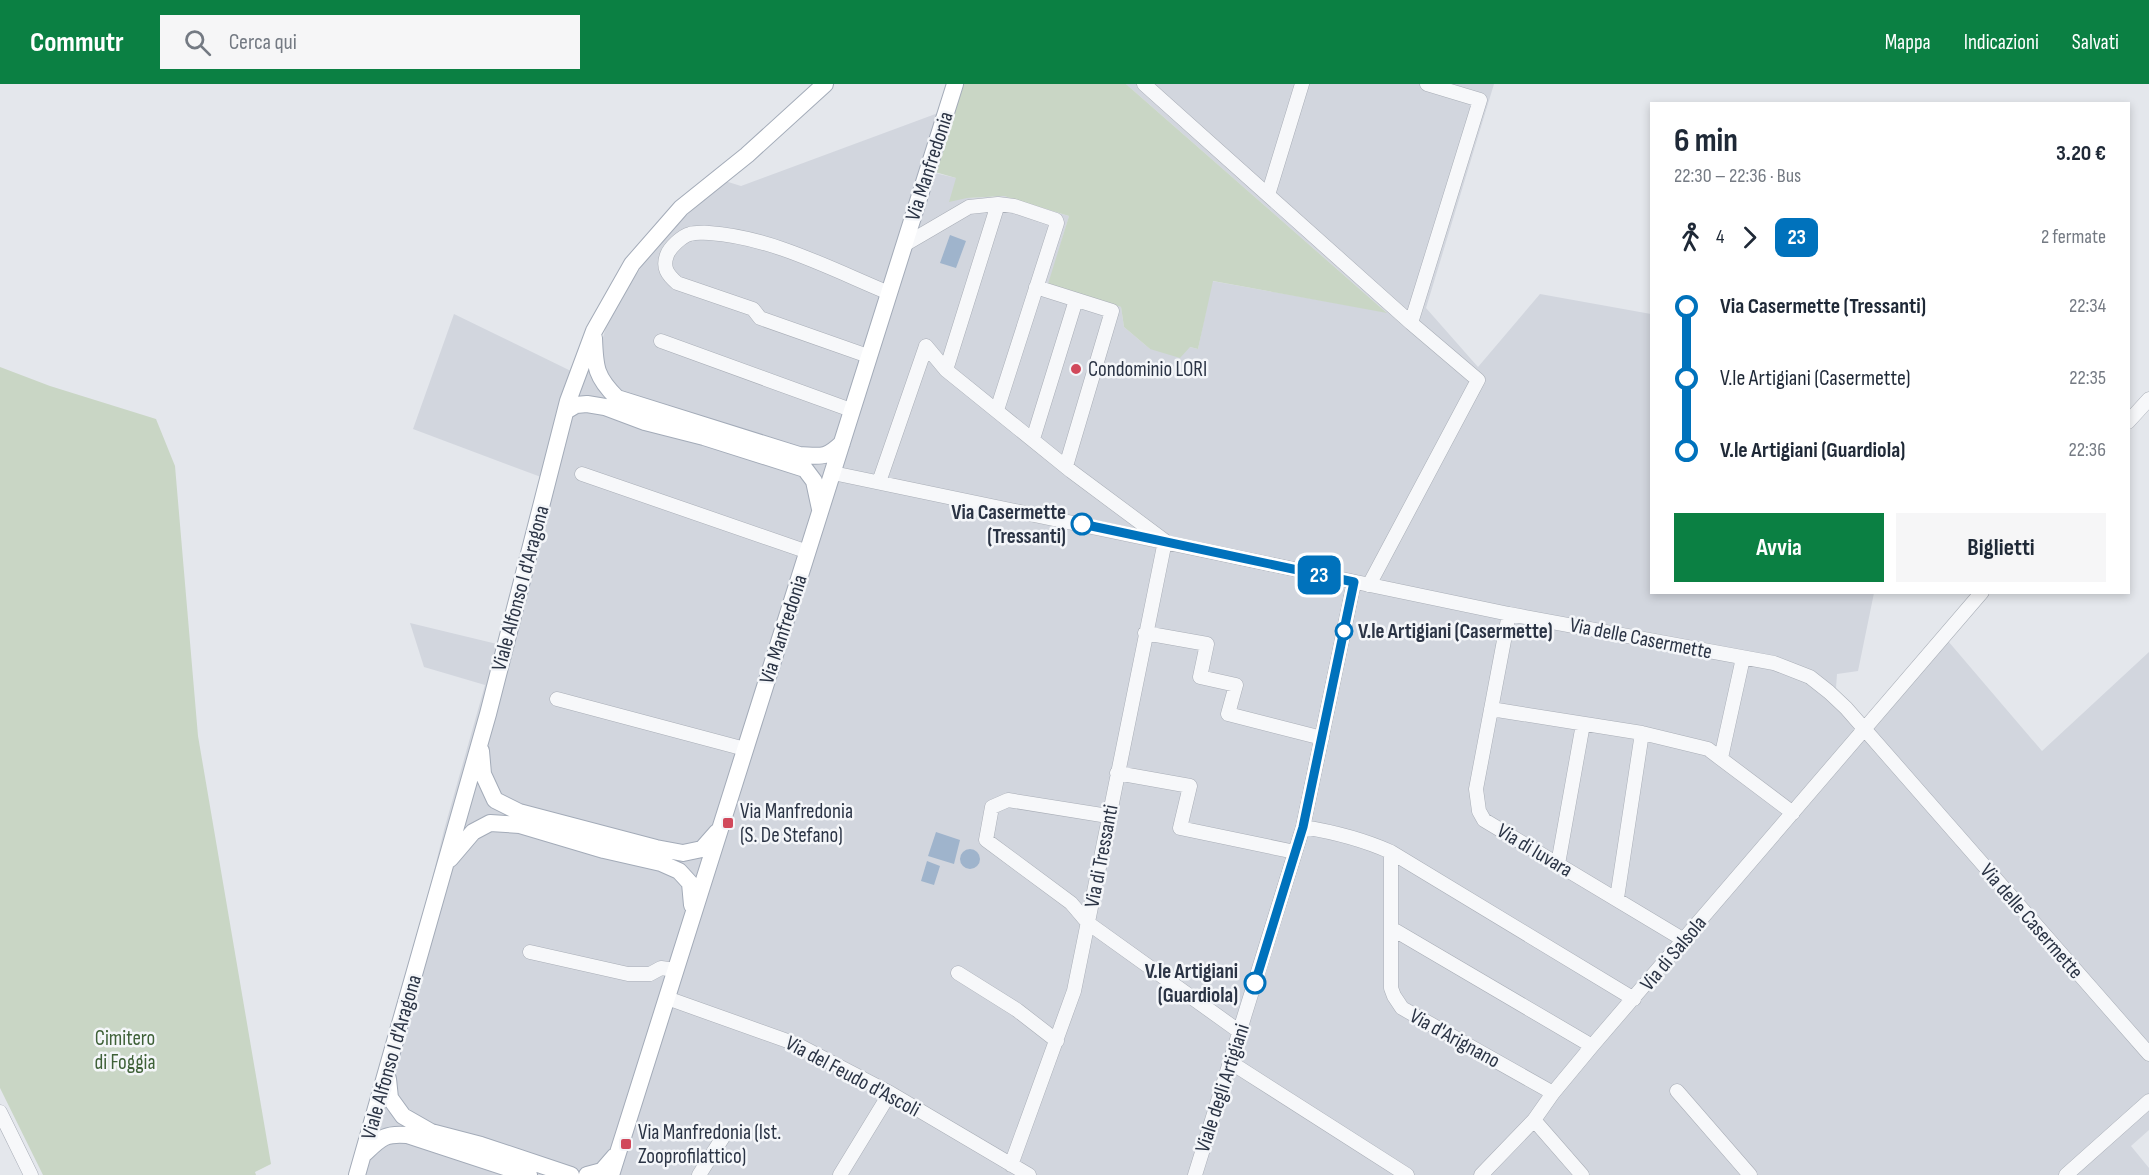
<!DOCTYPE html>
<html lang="it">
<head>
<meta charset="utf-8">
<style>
  body { margin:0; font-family:"Sofia Sans Condensed",sans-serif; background:#f6f6f7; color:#1f2937; height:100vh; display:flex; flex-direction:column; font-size:22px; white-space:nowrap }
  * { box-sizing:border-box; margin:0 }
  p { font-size:20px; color:#747a83 }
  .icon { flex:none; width:33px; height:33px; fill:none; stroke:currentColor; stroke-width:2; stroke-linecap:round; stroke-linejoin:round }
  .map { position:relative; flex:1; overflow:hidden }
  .panel { position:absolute; left:1650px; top:18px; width:480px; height:492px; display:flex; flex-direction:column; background:#fff; border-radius:0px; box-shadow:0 3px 9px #0003 }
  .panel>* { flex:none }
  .badge { padding:0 12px; border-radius:9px; font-size:21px; line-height:39px }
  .map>.badge { position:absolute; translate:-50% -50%; box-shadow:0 0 0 3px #fff }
  .legs { display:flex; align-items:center; gap:9px; height:66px; padding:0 24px; font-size:20px }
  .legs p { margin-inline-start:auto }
  .overview { display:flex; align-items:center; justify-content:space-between; height:102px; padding:0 24px }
  h1 { font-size:33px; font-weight:700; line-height:45px }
  .cta { display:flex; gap:12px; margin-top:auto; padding:12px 24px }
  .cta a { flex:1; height:69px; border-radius:0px; background:#0b8043; color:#fff; font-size:24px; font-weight:700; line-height:69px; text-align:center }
  .cta a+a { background:#f6f6f7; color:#1f2937 }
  ul { padding:0 24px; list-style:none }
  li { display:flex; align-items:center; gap:21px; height:72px; font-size:22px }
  li i { display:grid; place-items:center; width:9px; height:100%; margin:0 8px; background:currentColor }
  li i::after { content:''; width:15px; height:15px; margin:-8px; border:4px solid; border-radius:50%; background:#fff }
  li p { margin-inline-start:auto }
  li:first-child i { background:linear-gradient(#0000 50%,currentColor 0) }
  li:last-child i { background:linear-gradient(currentColor 50%,#0000 0) }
  header { display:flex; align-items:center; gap:36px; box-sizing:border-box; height:84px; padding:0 30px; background:#0b8043; color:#fff }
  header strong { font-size:28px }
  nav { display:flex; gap:33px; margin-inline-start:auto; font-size:21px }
  .search { width:420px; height:54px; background:#f6f6f7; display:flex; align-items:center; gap:15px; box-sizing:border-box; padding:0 21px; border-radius:0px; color:#747a83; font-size:22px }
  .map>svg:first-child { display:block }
  .built { fill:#d2d6de }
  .green { fill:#c9d6c5 }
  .water { fill:#9fb4cc }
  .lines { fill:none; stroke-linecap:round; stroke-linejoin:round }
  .minor-casing { stroke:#a9aeb7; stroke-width:15 }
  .major-casing { stroke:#a3abb8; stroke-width:18 }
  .minor { stroke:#f7f8fa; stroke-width:14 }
  .major { stroke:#fff; stroke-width:16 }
  .line-1-casing { stroke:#fff; stroke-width:14 }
  .line-1 { stroke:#0072bc; stroke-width:9 }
  .poi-dot { fill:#d1495b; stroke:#f4f6f9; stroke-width:2 }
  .stop-1-dot { fill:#fff; stroke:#0072bc; stroke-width:3 }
  .labels { text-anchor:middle; stroke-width:5; stroke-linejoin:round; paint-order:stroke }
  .street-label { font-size:21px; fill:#2b3445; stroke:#f4f6f9 }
  .poi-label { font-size:21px; fill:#2b3445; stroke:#f4f6f9; text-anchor:start }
  .stop-label { font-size:21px; font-weight:bold; fill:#2b3445; stroke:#f4f6f9; text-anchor:end }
  .park-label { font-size:21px; fill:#3f6138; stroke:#f4f6f9 }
</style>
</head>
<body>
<header>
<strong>Commutr</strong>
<div class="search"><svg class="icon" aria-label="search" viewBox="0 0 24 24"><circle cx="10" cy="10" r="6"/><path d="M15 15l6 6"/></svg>Cerca qui</div>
<nav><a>Mappa</a><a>Indicazioni</a><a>Salvati</a></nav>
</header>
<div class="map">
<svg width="2149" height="1091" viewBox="0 0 2149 1091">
  <rect width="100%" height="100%" fill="#e4e7ec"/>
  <path class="built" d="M1126,0h368l-68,224 52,59 62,-73 111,20 1,278 222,1 -16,78 -21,3 -1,14 37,41 75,-88 94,110 107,-99v478l-18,16 18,22v7h-1798l50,-168 43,-177 41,-145 -61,-18 -14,-44 87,21 44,-167 -128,-48 41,-115 117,57 28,-20 7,-24 23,-42 18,-26 29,-34 49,-44 16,5 216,-80 -22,67 21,5 11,20 37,-2 65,20 -20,68 72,23 3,20 26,22 40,-2 8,2 14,-68 174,31z"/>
  <path class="green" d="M964,0h162l261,229 -174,-32 -15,68 -8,-2 -10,11 -30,-9 -26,-22 -3,-20 -73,-23 21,-68 -65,-20 -37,2 -18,4 7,-24 -21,-6z
    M0,283l50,19 106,33 19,47 23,270 73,428 -16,8 1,3h-213l-43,-87z"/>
  <path class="water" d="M950,151l16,6 -10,27 -16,-5z
    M936,748l24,8 -6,24 -26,-8z
    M960 775a10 10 0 1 1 20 0a10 10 0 1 1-20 0Z
    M927,777l13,5 -6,19 -13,-4z"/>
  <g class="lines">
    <defs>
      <path id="minor" d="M1144,0l267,239 67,57 -109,205
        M1268,111l34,-111
        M904,161l65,-38 29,-3 16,2 42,14 1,3 -60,187
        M1036,203l76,24 -46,155
        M1411,239l69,-223 -53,-16
        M661,257l190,69
        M926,262l20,24 125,101 94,70 -91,450 -63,174
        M868,272l-108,-38 -7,-9 -76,-26c-9,-8 -15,-15 -10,-28 3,-8 15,-19 23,-21 6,-2 12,-1 19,-1 62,4 122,36 180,60
        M946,286l52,-166
        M2128,338l21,-23
        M1033,355l43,-139
        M833,389l676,141 265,49 36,14 19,15 17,16 303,346
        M582,390l226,78
        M879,398l47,-136
        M1509,530l-33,175 3,22 5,9 200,120
        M1145,549l62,11 -7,33 36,8 -8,29 94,24
        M557,615l188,50
        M1491,625l151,24 66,16 85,64
        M1721,674l22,-100
        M1117,689l73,13 -10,42 115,24
        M1108,732l-100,-16 -16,7 -6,33 85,63 17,20 152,109
        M1303,743c31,5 59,12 88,25l243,147
        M1391,768v136l3,8 8,12 151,85
        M1558,780l25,-140
        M1617,814l25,-165
        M1391,844l201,118
        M530,868l98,22h22l11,-6 15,2
        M958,889l59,37 40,31
        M667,914l129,46 94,49 139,82
        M1230,978l177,113
        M1677,1007l73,84
        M0,1028l31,63
        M1534,1036l48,55
        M699,1091l26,-41
        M840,1091l50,-82
        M1195,1091l108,-348 51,-245
        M1481,1091l53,-55 19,-27 39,-47 390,-454
        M2066,1091l83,-74"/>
      <path id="major" d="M594,254c1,30 2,39 23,60l182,57c23,1 26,4 43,-12
        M566,327l10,-6 11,-1 18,3 40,15 59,15 101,32 9,12 6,28
        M481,667l2,23 12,26 24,12 137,36 27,5 19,-4 15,-17
        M450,775l23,-27 17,-9 30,2 84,25 57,13 18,8 11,12 2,22
        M388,995l2,19 13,18 28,16 50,13 90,30
        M364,1070c16,-15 20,-21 43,-19l122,40
        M357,1091l131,-461 80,-313 26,-70 38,-67 49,-56 66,-53 78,-71
        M587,1091l15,-4 13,-15
        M611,1091l344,-1091"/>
    </defs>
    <use href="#minor" class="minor-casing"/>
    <use href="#major" class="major-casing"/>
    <use href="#minor" class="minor"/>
    <use href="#major" class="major"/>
  </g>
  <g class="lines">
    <defs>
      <path id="line-1" d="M1082,440l272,58 -51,245 -48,156"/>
    </defs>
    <use href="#line-1" class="line-1-casing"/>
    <use href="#line-1" class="line-1"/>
  </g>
  <g class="poi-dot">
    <circle cx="1076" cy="285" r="6"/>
    <rect x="722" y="733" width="12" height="12" rx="3"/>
    <rect x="620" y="1054" width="12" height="12" rx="3"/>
  </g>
  <g class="stop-1-dot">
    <circle cx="1082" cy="440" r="10"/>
    <circle cx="1344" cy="547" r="8"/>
    <circle cx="1255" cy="899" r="10"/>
  </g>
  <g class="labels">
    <g class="street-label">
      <text transform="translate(929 82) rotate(-72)" y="7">Via Manfredonia</text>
      <text transform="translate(520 504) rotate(-75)" y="7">Viale Alfonso I d'Aragona</text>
      <text transform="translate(783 545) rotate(-72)" y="7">Via Manfredonia</text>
      <text transform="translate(1641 554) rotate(11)" y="7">Via delle Casermette</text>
      <text transform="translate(1535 766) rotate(31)" y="7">Via di Iuvara</text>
      <text transform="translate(1101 772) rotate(-79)" y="7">Via di Tressanti</text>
      <text transform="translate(2032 837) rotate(49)" y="7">Via delle Casermette</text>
      <text transform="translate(1673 869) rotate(-50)" y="7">Via di Salsola</text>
      <text transform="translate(1455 954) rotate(29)" y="7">Via d'Arignano</text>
      <text transform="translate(391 973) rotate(-74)" y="7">Viale Alfonso I d'Aragona</text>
      <text transform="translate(853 992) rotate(28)" y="7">Via del Feudo d'Ascoli</text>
      <text transform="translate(1222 1004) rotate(-72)" y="7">Viale degli Artigiani</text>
    </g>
    <g class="poi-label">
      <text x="1088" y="292">Condominio LORI</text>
      <text x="740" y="734">Via Manfredonia<tspan x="740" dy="24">(S. De Stefano)</tspan></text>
      <text x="638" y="1055">Via Manfredonia (Ist.<tspan x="638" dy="24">Zooprofilattico)</tspan></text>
    </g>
    <g class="stop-label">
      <text x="1066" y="435">Via Casermette<tspan x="1066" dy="24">(Tressanti)</tspan></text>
      <text x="1358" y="554" text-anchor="start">V.le Artigiani (Casermette)</text>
      <text x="1238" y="894">V.le Artigiani<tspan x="1238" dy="24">(Guardiola)</tspan></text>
    </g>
    <g class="park-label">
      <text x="125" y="961">Cimitero<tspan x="125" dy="24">di Foggia</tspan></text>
    </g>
  </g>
</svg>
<b class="badge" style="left:1319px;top:491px;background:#0072bc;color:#fff">23</b>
<section class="panel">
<div class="overview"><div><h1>6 min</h1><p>22:30 – 22:36 · Bus</p></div><b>3.20 €</b></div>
<div class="legs"><svg class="icon" aria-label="walk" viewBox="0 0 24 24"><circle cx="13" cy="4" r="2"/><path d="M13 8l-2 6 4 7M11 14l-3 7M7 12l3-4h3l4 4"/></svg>4<svg class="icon" aria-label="forward" viewBox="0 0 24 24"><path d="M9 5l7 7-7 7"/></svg><b class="badge" style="background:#0072bc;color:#fff">23</b><p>2 fermate</p></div>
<ul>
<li><i style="color:#0072bc"></i><b>Via Casermette (Tressanti)</b><p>22:34</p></li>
<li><i style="color:#0072bc"></i><span>V.le Artigiani (Casermette)</span><p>22:35</p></li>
<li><i style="color:#0072bc"></i><b>V.le Artigiani (Guardiola)</b><p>22:36</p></li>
</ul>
<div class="cta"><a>Avvia</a><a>Biglietti</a></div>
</section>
</div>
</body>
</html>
